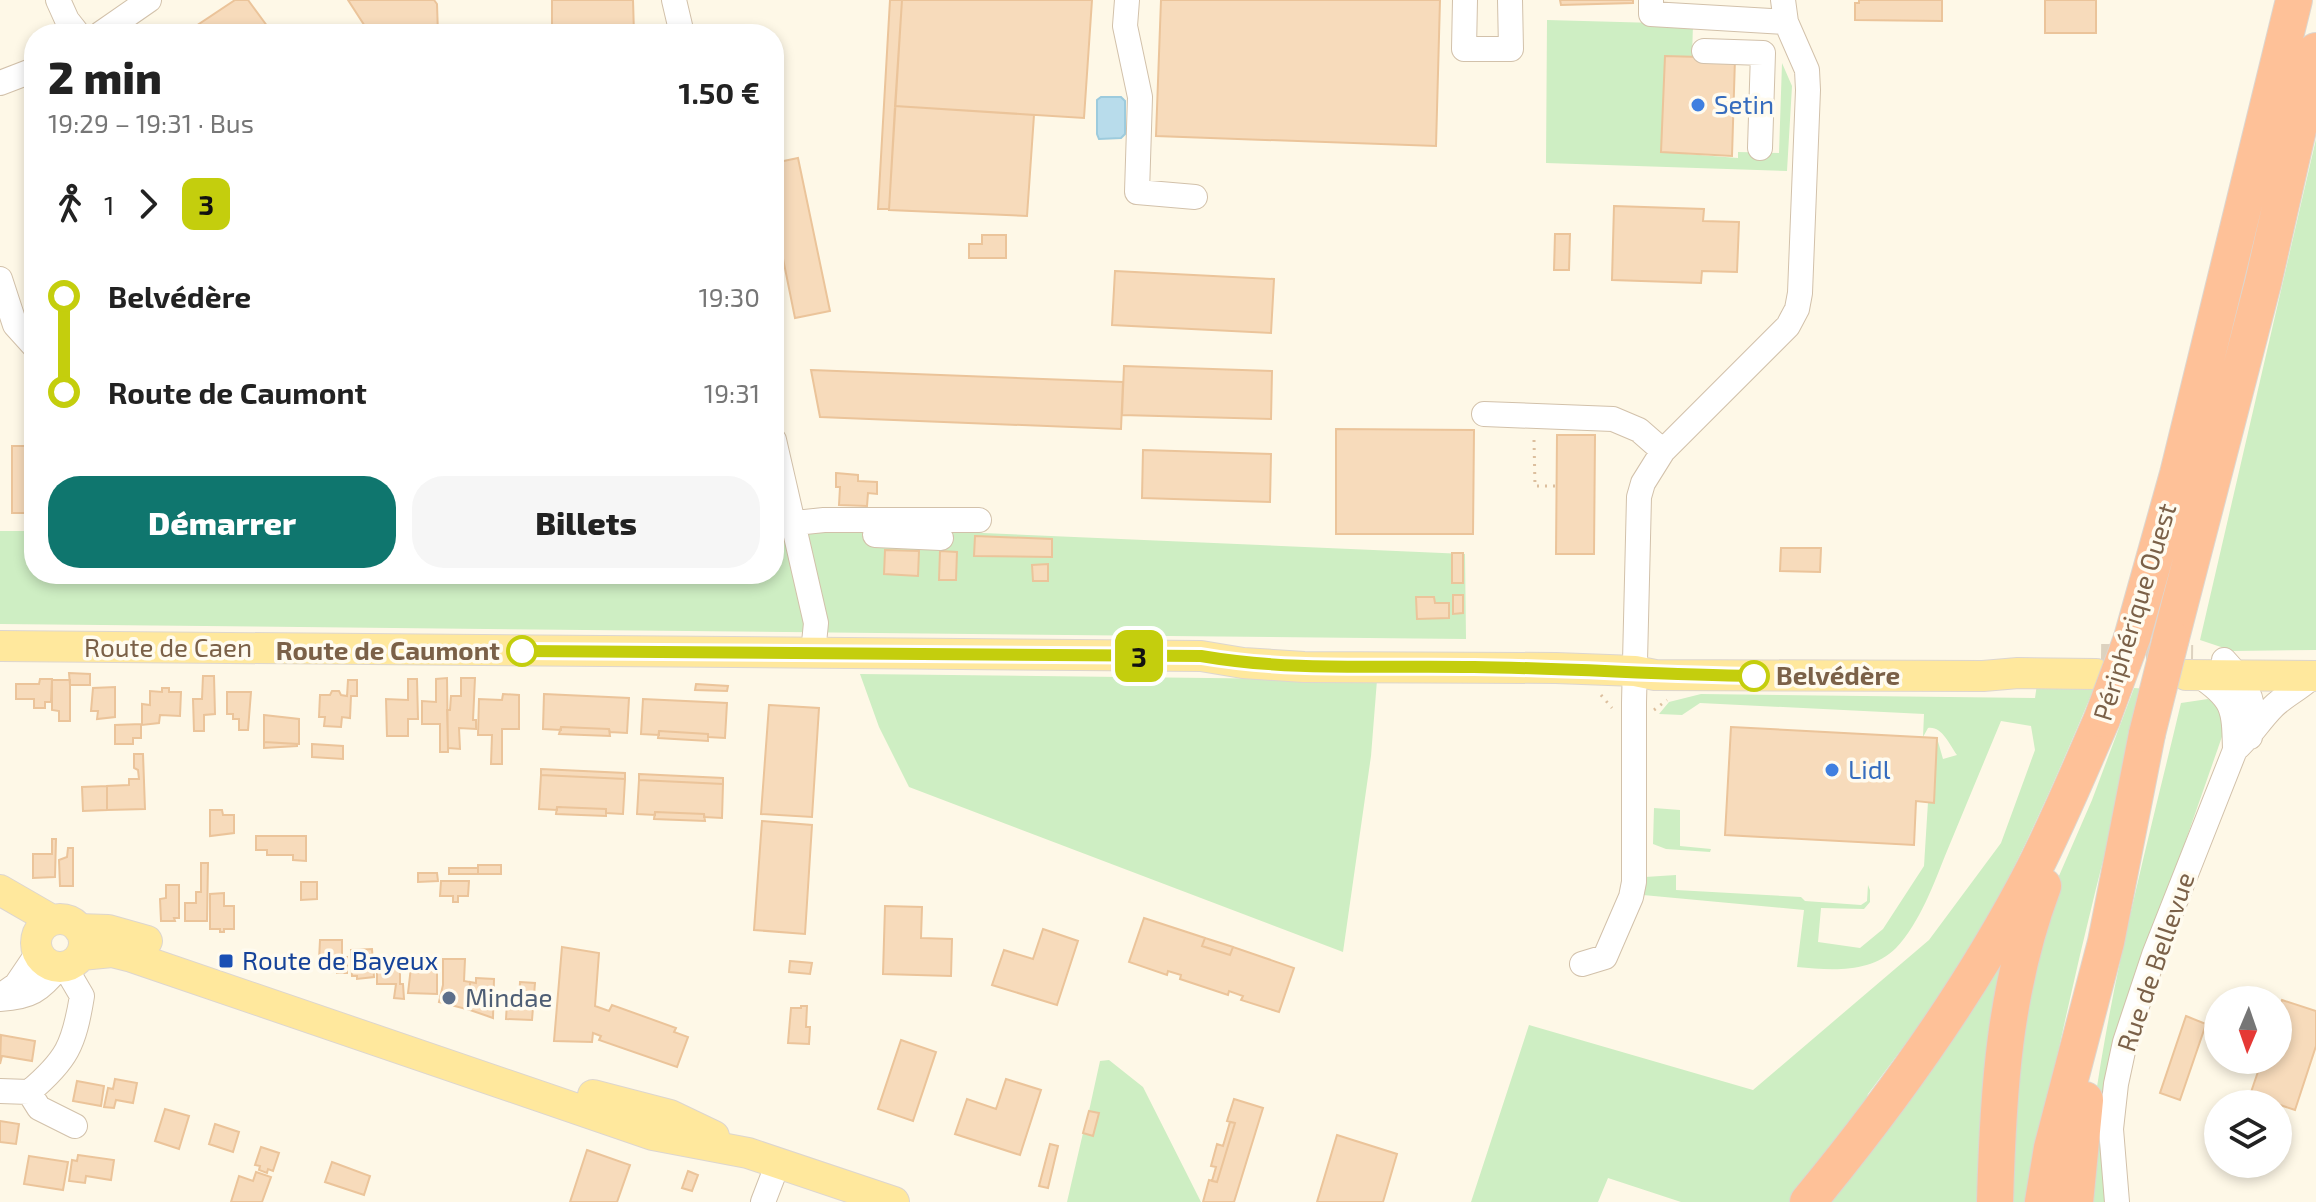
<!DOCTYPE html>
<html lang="fr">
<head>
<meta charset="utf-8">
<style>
  body { margin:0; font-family:"Exo 2",sans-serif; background:#f6f6f6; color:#222; height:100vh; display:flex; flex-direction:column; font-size:30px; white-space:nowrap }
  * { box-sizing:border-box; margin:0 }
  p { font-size:26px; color:#767676 }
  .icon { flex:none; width:44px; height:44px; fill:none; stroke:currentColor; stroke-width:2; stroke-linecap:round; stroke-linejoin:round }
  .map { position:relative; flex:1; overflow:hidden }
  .panel { position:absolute; left:24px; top:24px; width:760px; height:560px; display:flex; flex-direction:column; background:#fff; border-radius:32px; box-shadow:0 4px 12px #0003 }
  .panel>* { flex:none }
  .badge { padding:0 16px; border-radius:12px; font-size:28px; line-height:52px }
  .needle { width:52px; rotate:182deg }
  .buttons { position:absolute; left:2204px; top:986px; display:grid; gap:16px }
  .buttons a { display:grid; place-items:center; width:88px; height:88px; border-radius:50%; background:#fff; box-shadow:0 4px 12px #0003; font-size:40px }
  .map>.badge { position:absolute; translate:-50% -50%; box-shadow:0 0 0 4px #fff }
  .legs { display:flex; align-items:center; gap:12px; height:88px; padding:0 24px; font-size:26px }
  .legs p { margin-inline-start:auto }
  .head { display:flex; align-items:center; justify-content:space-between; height:136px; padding:0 24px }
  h1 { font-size:44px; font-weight:800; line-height:60px }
  .action { display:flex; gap:16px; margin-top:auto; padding:16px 24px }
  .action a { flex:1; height:92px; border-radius:32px; background:#0f766e; color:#fff; font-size:32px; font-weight:800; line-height:92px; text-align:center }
  .action a+a { background:#f6f6f6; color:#222 }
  ul { padding:0 24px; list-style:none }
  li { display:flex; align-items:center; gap:28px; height:96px; font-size:30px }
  li i { display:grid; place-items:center; width:12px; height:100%; margin:0 10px; background:currentColor }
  li i::after { content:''; width:20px; height:20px; margin:-10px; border:6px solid; border-radius:50%; background:#fff }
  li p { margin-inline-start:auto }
  li:first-child i { background:linear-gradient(#0000 50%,currentColor 0) }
  li:last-child i { background:linear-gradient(currentColor 50%,#0000 0) }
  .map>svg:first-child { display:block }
  .green { fill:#ceeec3 }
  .water { fill:#b8dceb; stroke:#9dcbdd; stroke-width:2 }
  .building { fill:#f7dbbb; stroke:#ebc49a; stroke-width:2 }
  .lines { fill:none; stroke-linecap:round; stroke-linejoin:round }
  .major-tunnel { stroke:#ddd2bf; stroke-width:30; stroke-dasharray:30 15; stroke-linecap:butt }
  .minor-casing { stroke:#d2c1aa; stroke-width:26 }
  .major-casing { stroke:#ddd6cf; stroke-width:32 }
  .highway-casing { stroke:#ddd6cf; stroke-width:38 }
  .path { stroke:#dcbf9e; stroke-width:3; stroke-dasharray:2 6; stroke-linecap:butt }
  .minor { stroke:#fff; stroke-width:24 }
  .major { stroke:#ffe89d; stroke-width:30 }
  .highway { stroke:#fec198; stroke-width:36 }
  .highway-bridge-casing { stroke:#ddd6cf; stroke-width:38; stroke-linecap:butt }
  .highway-bridge { stroke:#fec198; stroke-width:36 }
  .line-1-casing { stroke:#fff; stroke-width:18 }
  .line-1 { stroke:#c4ce0d; stroke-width:12 }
  .shop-dot { fill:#3f7fe0; stroke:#fffbef; stroke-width:3 }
  .stop-1-dot { fill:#fff; stroke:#c4ce0d; stroke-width:4 }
  .transit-dot { fill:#1a4fb4; stroke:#fffbef; stroke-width:3 }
  .service-dot { fill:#5c6f8a; stroke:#fffbef; stroke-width:3 }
  .labels { text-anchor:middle; stroke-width:7; stroke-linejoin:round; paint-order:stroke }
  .shop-label { font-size:26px; fill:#366cbe; stroke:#fffbef; text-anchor:start }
  .street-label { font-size:26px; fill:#7b6148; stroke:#fffbef }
  .stop-label { font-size:26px; font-weight:bold; fill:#7b6148; stroke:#fffbef; text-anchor:end }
  .transit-label { font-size:26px; fill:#164399; stroke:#fffbef; text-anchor:start }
  .service-label { font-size:26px; fill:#4e5e75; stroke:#fffbef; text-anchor:start }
</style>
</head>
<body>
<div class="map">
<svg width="2316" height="1202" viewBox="0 0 2316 1202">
  <rect width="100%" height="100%" fill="#fef8e7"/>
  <path class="green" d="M1547,20l146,4 -1,33h-27l-4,95 77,6v-6l41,1 3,-90 10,23 -5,85 -241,-8z
    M2316,139v511l-83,1 -33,-11z
    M774,524l691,30 1,85 -1466,-15v-93h34v43h740z
    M860,674l517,6 -6,76 -28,196 -434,-165 -30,-60z
    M2037,684l58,2c-40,95 -81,191 -135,279 -28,45 -60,86 -92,129l-4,12 -74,96h-109l-73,-24 -10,24h-127l58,-177 224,65 176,-150 72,-97 34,-93 -4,-24 -30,-5c-18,43 -36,87 -54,130 -13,32 -27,72 -51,97 -26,26 -66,22 -99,19l7,-57 -161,-15 2,-18 31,-2v15l125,7 4,4 56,4 6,-4 1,-16 2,5v12l-6,7 -43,-1 -3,34 42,6 23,-19 41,-63 4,-64h6l3,-64 6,21 14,-4c-8,-11 -15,-29 -29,-27l-5,9 1,-23 -224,-11 -18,12 -23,-1 10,-12 32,-8 334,4z
    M2134,688l15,1c-48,169 -89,341 -121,513h-26l2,-81 41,-213 47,-108z
    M2208,699l19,12 -2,17 -81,232 -37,242h-23c12,-169 58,-335 97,-499z
    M1654,808l26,2v36l31,3 -1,3 -44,-3 -13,-5z
    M2001,953l7,5 -30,244h-149z
    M1109,1060l34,27 58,115h-134l16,-69 10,2 6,-21 -10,-3 11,-50z"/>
  <path class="water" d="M1101,97h20l4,4v33l-4,4 -22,1 -2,-5v-34z"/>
  <path class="building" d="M235,0h13l25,34h-75l-5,-6z
    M348,0h86l3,4 1,30h-68z
    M552,0h81l1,34h-71v-4h-11z
    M890,0h12l-13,209h-11z
    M902,0h190l-8,118 -189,-12z
    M1161,0h279l-4,146 -280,-10z
    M1560,0h73v3l-72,2z
    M1859,0h83v21l-87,-1v-17h4z
    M2045,0h51v33h-51z
    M1665,56l70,2 -3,98 -71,-4z
    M895,106l139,9 -7,101 -138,-6z
    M798,158l32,153 -35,7 -21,-104v-51z
    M1614,206l90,3 -1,12 36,1 -2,50 -35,-1 -1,12 -89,-3z
    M1555,234h15l-1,36h-15z
    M982,235h24v23h-37v-14h13z
    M1115,271l159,8 -3,54 -159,-8z
    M1124,366l148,5 -1,48 -149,-4z
    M811,370l312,12 -2,47 -301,-12z
    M1336,429l138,1 -1,104h-137z
    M1557,435h38l-1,119h-38z
    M12,446h22v67h-22z
    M1143,450l128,4 -1,48 -128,-4z
    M836,473l22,2v6l19,1v12l-9,-1 -1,13 -28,-1 1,-18h-4z
    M975,536l77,3v18l-78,-1z
    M1781,548h40l-1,24 -40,-1z
    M885,550l34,1 -1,25 -34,-2z
    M940,551l17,1 -1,28h-17z
    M1452,553h11v30h-11z
    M1048,564v17h-15l-1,-16z
    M1453,595h10v18l-10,1z
    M1416,597h18l1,6h14v15l-32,1z
    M69,673l21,1v11h-20z
    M203,676h11l1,38 -11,1v16h-10l-1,-32h9z
    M447,678l1,74h-8v-28h-18v-23l14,1v-23z
    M461,678h14l-2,42h3v9l-17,-1 1,21 -12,-1 -1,-38h3l1,-14h10z
    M40,679h12l-1,23h-6v6h-11v-9h-18v-15h23z
    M408,679h9l1,40h-10v17h-21l-1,-37 22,1z
    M52,680h18v41h-11v-10l-7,-1z
    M348,680h9v16h-6l-1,22 -8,-1 -1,10 -17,-1 1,-9h-6l1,-22h10l2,-4h7l2,4 6,1z
    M696,684l32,2 -1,5 -32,-1z
    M115,687v30l-18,2 1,-8h-7l2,-23z
    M162,688h7v4h12l-1,24 -20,-1 -1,8 -17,2v-21l8,1v-14l12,1z
    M227,692h24l-3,38h-9v-11h-6v-5h-6z
    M503,694l16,1v34h-17v35h-11l1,-29h-14l1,-36 23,1z
    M544,694l85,4 -2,35 -17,-1 -1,-3 -48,-2v3l-18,-1z
    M643,699l84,4 -2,35 -17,-1v-3l-49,-3v4l-18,-1z
    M769,705l50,3 -7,109 -51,-3z
    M264,715l35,4v25l-35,-2z
    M141,724v14h-8v6h-18v-19z
    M561,727l48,2 1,7 -51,-2z
    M1731,727l206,11 -3,65 -18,-2 -2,44 -189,-10z
    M659,731l49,3v7l-50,-3z
    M264,742l33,2v2l-33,2z
    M312,744l31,2v13l-31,-2z
    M134,754h9l2,55 -38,1v-24l22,-1v-6h10l-1,-9 -4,-2z
    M541,769l84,4v6l-84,-4z
    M639,774l84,4v6l-84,-4z
    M541,775l84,4 -2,35 -17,-1v-4l-49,-2v3l-18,-1z
    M639,780l84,4 -1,34 -18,-1v-3l-49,-2v3l-18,-1z
    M107,786v24l-24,1 -1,-24z
    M557,807l49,2v7l-50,-2z
    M210,810h12l1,5h11v18l-24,3z
    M655,812l49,2 1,7 -51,-2z
    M762,821l50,4 -7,109 -51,-4z
    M256,836h50v25l-13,-1v-5h-26v-5h-11z
    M52,839h4l-1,38 -22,1v-24h19z
    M68,848h5v38h-13l-1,-26 8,-3z
    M201,863h7l-1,58h-22v-18h11v-11h5z
    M478,865h23v9h-23z
    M449,868h29v6h-29z
    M418,873h19l1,8 -20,1z
    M441,881h28l-1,15h-10v6h-5v-6h-13z
    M301,882h16v17l-16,1z
    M166,885h13v33h-5l1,3h-14l-1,-22 6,-1z
    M224,893v13h10v23h-10v3h-4v-3h-10v-35z
    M885,906l37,1 -1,31 31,1 -1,37 -68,-2z
    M1144,918l61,20 -3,8 28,9 3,-8 61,21 -15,44 -38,-12 2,-4 -14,-5 -1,4 -48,-16 1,-4 -13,-4 -1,4 -38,-13z
    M1043,929l35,12 -21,64 -65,-20 12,-35 29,9z
    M1205,938l28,9 -3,8 -28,-9z
    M320,940h22v17h5v16h-10v-15l-18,2z
    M562,947l37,6 -4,53 14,5 3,-6 64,23 -2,4 14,5 -11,30 -78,-27 2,-4 -8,-3 -1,9 -38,-1z
    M372,949l2,28 -17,2v-3h-5l-1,-26z
    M443,959h22l-1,22 6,1v28l-31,-8 4,-17z
    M377,961h23v23h3l1,15 -10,-1 2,-14h-19z
    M790,961l22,2 -2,11 -21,-2z
    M429,962h8v32l-29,-1 3,-26h18z
    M476,978l18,1 -1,39 -23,-8v-28l6,1z
    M520,982l15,1 -3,37 -26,-1 1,-17 12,1z
    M2282,1000l34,11v35l-21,64 -45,-15 12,-35h16v-49z
    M801,1006h6l-1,21h4l-1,17 -21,-1 3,-35h10z
    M2186,1016l20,8 -26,76 -20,-7z
    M1,1035l34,6 -3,20 -30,-5 -2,8z
    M901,1040l35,12 -23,69 -35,-12z
    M115,1079l22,4 -4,20 -17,-3 -2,8 -10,-1 4,-19 5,1z
    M1006,1079l35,11 -21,65 -65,-21 12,-35 29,10z
    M77,1081l27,5 -3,20 -28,-5z
    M1234,1099l29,9 -29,94h-31l6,-22 8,2 18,-59 -8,-2z
    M165,1109l24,7 -10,33 -24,-8z
    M1089,1111l10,2 -6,23 -10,-3z
    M0,1121l19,3 -3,20 -16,-2z
    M1230,1122l5,1 -18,59 -5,-1 4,-14 -5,-1 6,-22 6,2z
    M215,1124l24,8 -6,20 -24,-8z
    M1337,1135l60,19 -14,48h-66z
    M1050,1144l8,2 -10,42 -9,-2z
    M261,1147l18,6 -6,18 -5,-2 -1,4 -8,-3 1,-4 -5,-1z
    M587,1150l43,15 -13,37h-47z
    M78,1155l36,5 -3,20 -25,-4 -1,7 -16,-2 3,-21 5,1z
    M29,1156l39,6 -5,28 -39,-6z
    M332,1162l38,14 -6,19 -39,-13z
    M688,1171l10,4 -6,16 -10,-3z
    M256,1172l15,5 -9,25h-31l8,-26 14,5z"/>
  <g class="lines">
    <path class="major-tunnel" d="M2101,659l92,1"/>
    <defs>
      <path id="minor" d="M58,0l9,20 11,14
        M674,0l8,34
        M1127,0l-2,26 15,71 -3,95 58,5
        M1465,0l-1,49h47l-1,-49
        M1651,0v14l135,8
        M100,34l49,-34
        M1704,51l59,2 -3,95
        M0,83l34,-13
        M0,279l15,46 19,21
        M1484,414l129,5 26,11 24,21
        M774,440l42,183 -3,30
        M795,523l29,-3h155
        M875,535l66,3
        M2224,660c12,13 29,32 28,51 0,8 -2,17 -2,26
        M2198,675c36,24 36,33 37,75
        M1582,964l23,-7 26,-60 3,-15v-179l5,-206 4,-14 20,-32 125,-125 9,-17 3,-16 8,-203 -1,-20 -21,-48 -3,-22
        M0,996l16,-11 21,-31
        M0,999c32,-2 38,-8 59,-31
        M0,1091l29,1c38,-32 45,-47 53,-96l-17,-29
        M29,1092l10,16 36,18
        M763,1202l15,-39
        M2117,1202l-6,-73 5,-45 9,-42 29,-87 81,-205c15,-13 24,-29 38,-43 12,-12 28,-19 40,-31"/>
      <path id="major" d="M0,646l1201,10 42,7 61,4 252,1 79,3 20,4 328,1 35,-3 78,1
        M2186,675l130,1
        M0,890l52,30
        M36 943a24 24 0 1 1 48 0a24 24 0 1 1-48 0Z
        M79,929l29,1 39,11
        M81,955l31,-3 20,5 521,178 95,18 146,49
        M593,1095l77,20 44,21"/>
      <path id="highway" d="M2132,638l46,-164 116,-474
        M2171,638l92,-355 53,-232
        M1808,1202c85,-103 165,-215 226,-333 25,-49 46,-100 68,-150
        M1995,1202c3,-110 9,-212 48,-316
        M2043,1202l9,-54 54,-206 41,-208
        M2075,1202l10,-102"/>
    </defs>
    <use href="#minor" class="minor-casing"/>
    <use href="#major" class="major-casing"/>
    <use href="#highway" class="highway-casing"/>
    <path class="path" d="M1534,440l1,46h21
      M1601,695l11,13
      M1654,710l13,-10"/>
    <use href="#minor" class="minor"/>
    <use href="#major" class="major"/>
    <use href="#highway" class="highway"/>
    <defs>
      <path id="highway-bridge" d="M2102,719l30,-81
        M2147,734l24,-96"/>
    </defs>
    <use href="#highway-bridge" class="highway-bridge-casing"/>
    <use href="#highway-bridge" class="highway-bridge"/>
  </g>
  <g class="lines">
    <defs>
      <path id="line-1" d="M522,651l679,5c93,16 179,9 273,11 94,1 187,8 280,9"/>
    </defs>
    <use href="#line-1" class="line-1-casing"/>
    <use href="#line-1" class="line-1"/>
  </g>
  <g class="shop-dot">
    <circle cx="1698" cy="105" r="8"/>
    <circle cx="1832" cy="770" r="8"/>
  </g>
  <g class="stop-1-dot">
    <circle cx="522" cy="651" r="14"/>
    <circle cx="1754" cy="676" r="14"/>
  </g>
  <rect class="transit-dot" x="218" y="953" width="16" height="16" rx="4"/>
  <circle class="service-dot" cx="449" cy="998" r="8"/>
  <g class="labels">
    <g class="shop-label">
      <text x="1714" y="114">Setin</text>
      <text x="1848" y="779">Lidl</text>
    </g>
    <g class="street-label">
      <text transform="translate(2135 612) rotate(-73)" y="9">Périphérique Ouest</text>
      <text x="168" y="657">Route de Caen</text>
      <text transform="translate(2156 962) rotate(-71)" y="9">Rue de Bellevue</text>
    </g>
    <g class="stop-label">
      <text x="500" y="660">Route de Caumont</text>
      <text x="1776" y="685" text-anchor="start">Belvédère</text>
    </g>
    <g class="transit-label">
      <text x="242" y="970">Route de Bayeux</text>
    </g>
    <g class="service-label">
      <text x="465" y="1007">Mindae</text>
    </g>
  </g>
</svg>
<div class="buttons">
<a><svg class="needle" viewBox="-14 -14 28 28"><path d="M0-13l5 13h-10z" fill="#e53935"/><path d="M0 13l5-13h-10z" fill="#767676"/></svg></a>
<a><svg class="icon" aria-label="layers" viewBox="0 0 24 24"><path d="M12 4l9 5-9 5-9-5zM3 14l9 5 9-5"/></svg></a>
</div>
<b class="badge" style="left:1139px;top:656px;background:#c4ce0d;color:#111">3</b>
<section class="panel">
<div class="head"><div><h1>2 min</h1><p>19:29 – 19:31 · Bus</p></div><b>1.50 €</b></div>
<div class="legs"><svg class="icon" aria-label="walk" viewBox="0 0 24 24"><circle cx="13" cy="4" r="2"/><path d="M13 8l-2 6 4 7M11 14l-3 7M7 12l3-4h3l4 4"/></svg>1<svg class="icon" aria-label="forward" viewBox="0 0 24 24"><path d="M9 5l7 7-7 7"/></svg><b class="badge" style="background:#c4ce0d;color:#111">3</b></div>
<ul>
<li><i style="color:#c4ce0d"></i><b>Belvédère</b><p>19:30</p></li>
<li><i style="color:#c4ce0d"></i><b>Route de Caumont</b><p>19:31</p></li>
</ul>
<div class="action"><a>Démarrer</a><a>Billets</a></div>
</section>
</div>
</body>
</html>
